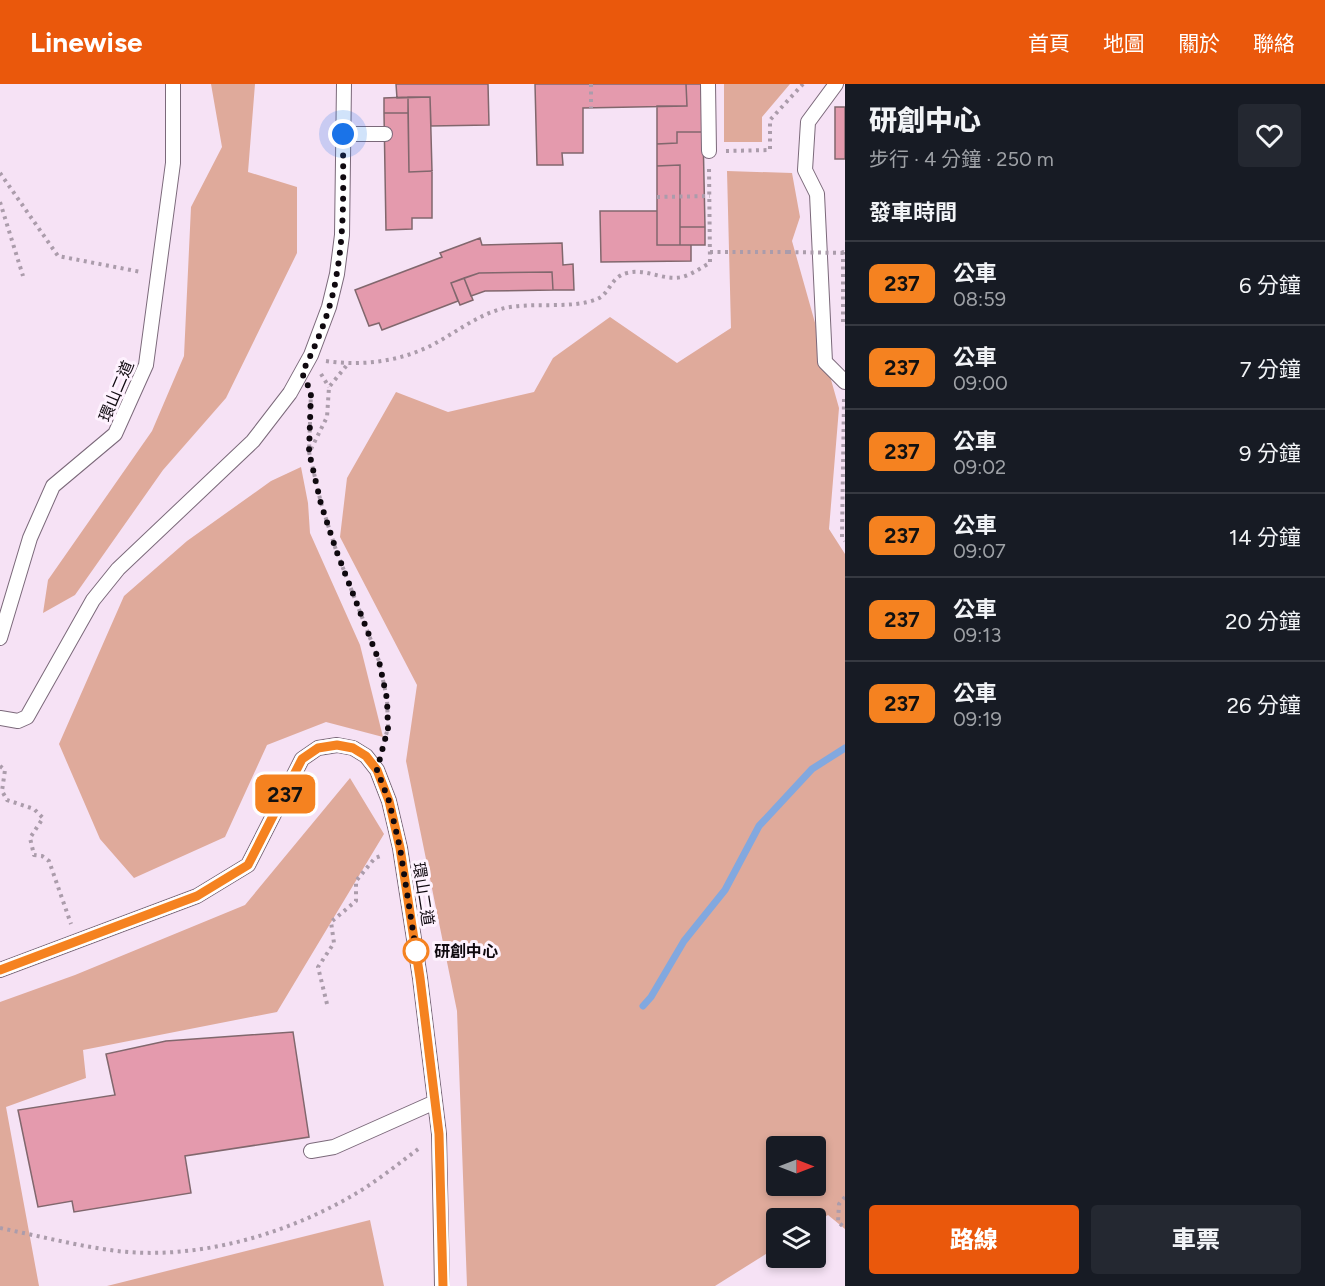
<!DOCTYPE html>
<html lang="zh-TW">
<head>
<meta charset="utf-8">
<style>
  body { margin:0; font-family:Figtree,"Noto Sans TC",sans-serif; background:#242831; color:#f1f3f6; height:100vh; display:flex; flex-direction:column; font-size:22px; white-space:nowrap }
  * { box-sizing:border-box; margin:0 }
  p { font-size:20px; color:#9ea1a6 }
  .icon { flex:none; width:33px; height:33px; fill:none; stroke:currentColor; stroke-width:2; stroke-linecap:round; stroke-linejoin:round }
  .map { position:relative; flex:1; overflow:hidden }
  .sheet { display:flex; flex-direction:column; background:#171b24; width:480px }
  .sheet>* { flex:none }
  .badge { padding:0 12px; border-radius:9px; font-size:21px; line-height:39px }
  .needle { width:39px; rotate:90deg }
  .controls { position:absolute; left:766px; top:1052px; display:grid; gap:12px }
  .controls a { display:grid; place-items:center; width:60px; height:60px; border-radius:6px; background:#171b24; box-shadow:0 3px 9px #0003; font-size:30px }
  .you { position:absolute; width:30px; height:30px; margin:-15px; border:4px solid #fff; border-radius:50%; background:#1a73e8; box-shadow:0 0 0 9px #1a73e833 }
  .map>.badge { position:absolute; translate:-50% -50%; box-shadow:0 0 0 3px #fff }
  h2 { padding:0 24px; font-size:22px; line-height:54px }
  .round { display:grid; place-items:center; flex:none; width:63px; height:63px; border-radius:6px; background:#242831 }
  .overview { display:flex; align-items:center; justify-content:space-between; height:102px; padding:0 24px }
  h1 { font-size:28px; font-weight:800; line-height:45px }
  .button { display:flex; gap:12px; margin-top:auto; padding:12px 24px }
  .button a { flex:1; height:69px; border-radius:6px; background:#ea580c; color:#fff; font-size:24px; font-weight:800; line-height:69px; text-align:center }
  .button a+a { background:#242831; color:#f1f3f6 }
  ul { padding:0; list-style:none }
  li { display:flex; align-items:center; gap:18px; height:84px; padding:0 24px; border-top:2px solid #363941 }
  li div { flex:1 }
  li b { display:block; font-size:22px }
  li em { font-style:normal }
  li .badge { min-width:66px; font-weight:700; text-align:center }
  header { display:flex; align-items:center; gap:36px; box-sizing:border-box; height:84px; padding:0 30px; background:#ea580c; color:#fff }
  header strong { font-size:28px }
  nav { display:flex; gap:33px; margin-inline-start:auto; font-size:21px }
  main { display:flex; flex:1; min-height:0 }
  .map>svg:first-child { display:block }
  .green { fill:#dfaa9b; fill-rule:evenodd }
  .lines { fill:none; stroke-linecap:round; stroke-linejoin:round }
  .stream { stroke:#82a8df; stroke-width:7 }
  .building { fill:#e49aad; stroke:#81676d; stroke-width:1.5 }
  .service-casing { stroke:#7b697a; stroke-width:16 }
  .path { stroke:#ab9cab; stroke-width:4; stroke-dasharray:3 4.5; stroke-linecap:butt }
  .service { stroke:#fff; stroke-width:14 }
  .path-bridge { stroke:#ab9cab; stroke-width:4; stroke-dasharray:3 4.5; stroke-linecap:butt }
  .line-casing { stroke:#fff; stroke-width:14 }
  .line { stroke:#f58220; stroke-width:9 }
  .walk { stroke:#0f090f; stroke-width:6; stroke-dasharray:0 10.8 }
  .stop-dot { fill:#fff; stroke:#f58220; stroke-width:3 }
  .labels { text-anchor:middle; stroke-width:6; stroke-linejoin:round; paint-order:stroke }
  .street-label { font-size:16px; fill:#0f090f; stroke:#fef2fe }
  .stop-label { font-size:16px; font-weight:bold; fill:#0f090f; stroke:#fef2fe; text-anchor:start }
</style>
</head>
<body>
<header>
<strong>Linewise</strong>
<nav><a>首頁</a><a>地圖</a><a>關於</a><a>聯絡</a></nav>
</header>
<main>
<div class="map">
<svg width="845" height="1202" viewBox="0 0 845 1202">
  <rect width="100%" height="100%" fill="#f6e2f5"/>
  <path class="green" d="M211,0h44l-7,88 49,15v66l-71,145 -63,72 -88,125 -32,18 5,-33 104,-149 32,-75 7,-149 31,-60z
    M724,0h66l-28,33v25h-38z
    M727,87l65,2 8,44 -8,24 47,167 -10,121 16,25v675l-17,-14 -12,8v-5h-39v29l-62,39h-248l-10,-275 -51,-250 11,-76 -77,-148 7,-59 49,-86 52,20 86,-20 19,-34 57,-41 67,46 54,-35zM777,1062h39v39h-39z
    M301,383l7,36 2,30 50,112 23,92 -57,-15 -59,23 -42,92 -91,41 -34,-39 -41,-95 65,-148 63,-55 84,-60z
    M350,694l34,56 -107,178 -194,38 3,28 -80,29 33,179h-39v-284l75,-27 170,-70z
    M370,1136l14,66h-277z"/>
  <g class="lines">
    <path class="stream" d="M643,922l8,-9 33,-56 41,-51 34,-64 53,-57 33,-21"/>
  </g>
  <path class="building" d="M396,0h92l1,41 -58,1 -1,-29 -33,1z
    M535,0h151l1,22 -104,2v45h-21l1,12h-26z
    M686,0h15l2,48h-26v11l-20,1v-38h30z
    M408,13v16h-24v-15z
    M408,13h22l2,74 -23,1z
    M835,23h10v52h-10z
    M384,29h24l1,59 23,-1v47h-20v11l-26,1z
    M677,48h26l2,95h-25v-62l-23,1v-22l20,-1z
    M680,81v80h-23v-79z
    M600,127h57v34h34v16l-90,1z
    M680,143h25v18h-25z
    M480,154l2,7 80,-2 1,22 10,-1 1,26h-21l-1,-18 -73,1 -28,10 7,18 -76,29 -3,-7 -10,3 -14,-36 87,-33 -2,-4z
    M552,188l1,18 -68,1 -14,5 -7,-18 15,-5z
    M464,194l9,22 -13,5 -9,-22z
    M293,948l16,105 -124,19 6,37 -117,19 -2,-11 -34,6 -20,-97 97,-15 -9,-41 60,-13z"/>
  <g class="lines">
    <defs>
      <path id="service" d="M708,0l1,67
        M836,0l-28,38 -3,48 12,24 8,168 20,20
        M343,50h42
        M0,554l30,-100 23,-52 62,-52 31,-69 27,-202v-79
        M0,634l18,3 9,-4 66,-117 25,-31 135,-128 37,-48 21,-38 18,-48 8,-33 5,-39 2,-151
        M0,886l197,-74 51,-31 54,-106 16,-11 19,-3 16,3 13,8 11,14 12,31 11,47 20,130 19,156 3,152
        M311,1067l23,-4 101,-45"/>
    </defs>
    <use href="#service" class="service-casing"/>
    <path class="path" d="M591,0v24
      M726,67l44,-1v-30l33,-36
      M0,89l58,83 83,16
      M657,113l53,-1
      M0,118l23,74
      M710,168h78
      M843,238v-70l2,1
      M326,277c35,5 70,1 102,-14 25,-12 47,-31 73,-38 29,-8 70,1 96,-10 13,-5 13,-22 30,-26 19,-5 36,8 55,4 9,-2 20,-10 28,-14l-1,-95
      M321,290l8,13
      M311,308l-2,60 12,51 15,47 43,111 8,38 1,29 -6,21
      M844,315l-2,138 3,4
      M311,365l16,-32 2,-30 18,-22
      M0,682l5,4 -3,21 5,9 27,9 9,9 -13,20 4,17 8,1 7,5 22,63
      M327,920l-9,-37 16,-24 -3,-21 25,-21v-20l19,-23 8,-3
      M845,1113l-6,7 -1,18 7,6
      M0,1144c39,8 78,18 117,23 79,9 164,-15 233,-54 25,-14 48,-33 71,-50"/>
    <use href="#service" class="service"/>
    <path class="path-bridge" d="M788,168l57,1"/>
  </g>
  <g class="lines">
    <defs>
      <path id="line" d="M0,886l197,-74 51,-31 54,-106 16,-11 19,-3 16,3 13,8 11,14 12,31 11,47 20,130 19,156 4,152"/>
    </defs>
    <use href="#line" class="line-casing"/>
    <use href="#line" class="line"/>
    <path class="walk" d="M343,50c0,46 2,93 -6,138 -5,36 -19,69 -35,101l9,19 -2,60 12,52 15,46 43,111 8,38 1,29 -11,42 12,31 11,47 17,109 -1,-6"/>
  </g>
  <circle class="stop-dot" cx="416" cy="867" r="12"/>
  <g class="labels">
    <g class="street-label">
      <text transform="translate(116 307) rotate(-67)" y="6">環山二道</text>
      <text transform="translate(424 810) rotate(81)" y="6">環山二道</text>
    </g>
    <g class="stop-label">
      <text x="434" y="873">研創中心</text>
    </g>
  </g>
</svg>
<div class="controls">
<a><svg class="needle" viewBox="-14 -14 28 28"><path d="M0-13l5 13h-10z" fill="#e53935"/><path d="M0 13l5-13h-10z" fill="#9ea1a6"/></svg></a>
<a><svg class="icon" aria-label="layers" viewBox="0 0 24 24"><path d="M12 4l9 5-9 5-9-5zM3 14l9 5 9-5"/></svg></a>
</div>
<div class="you" style="left:343px;top:50px"></div>
<b class="badge" style="left:285px;top:710px;background:#f58220;color:#111">237</b>
</div>
<section class="sheet">
<div class="overview"><div><h1>研創中心</h1><p>步行 · 4 分鐘 · 250 m</p></div><a class="round"><svg class="icon" aria-label="heart" viewBox="0 0 24 24"><path d="M12 20l-8-8c-3-5 5-10 8-4 3-6 11-1 8 4z"/></svg></a></div>
<h2>發車時間</h2>
<ul>
<li><span class="badge" style="background:#f58220;color:#111">237</span><div><b>公車</b><p>08:59</p></div><em>6 分鐘</em></li>
<li><span class="badge" style="background:#f58220;color:#111">237</span><div><b>公車</b><p>09:00</p></div><em>7 分鐘</em></li>
<li><span class="badge" style="background:#f58220;color:#111">237</span><div><b>公車</b><p>09:02</p></div><em>9 分鐘</em></li>
<li><span class="badge" style="background:#f58220;color:#111">237</span><div><b>公車</b><p>09:07</p></div><em>14 分鐘</em></li>
<li><span class="badge" style="background:#f58220;color:#111">237</span><div><b>公車</b><p>09:13</p></div><em>20 分鐘</em></li>
<li><span class="badge" style="background:#f58220;color:#111">237</span><div><b>公車</b><p>09:19</p></div><em>26 分鐘</em></li>
</ul>
<div class="button"><a>路線</a><a>車票</a></div>
</section>
</main>
</body>
</html>
